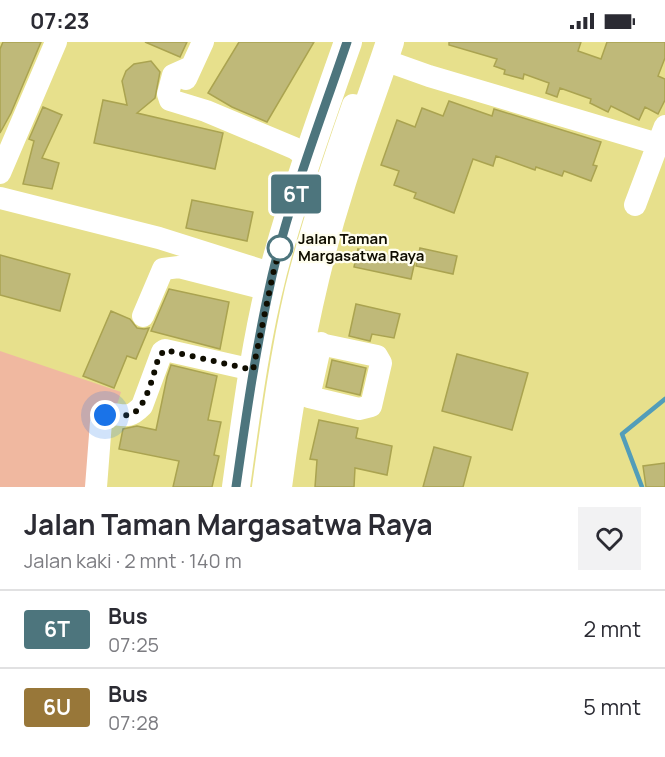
<!DOCTYPE html>
<html lang="id">
<head>
<meta charset="utf-8">
<style>
  body { margin:0; font-family:Manrope,sans-serif; background:#f2f2f3; color:#2b2b33; height:100vh; display:flex; flex-direction:column; font-size:22px; white-space:nowrap }
  * { box-sizing:border-box; margin:0 }
  p { font-size:20px; color:#7c7c81 }
  .icon { flex:none; width:33px; height:33px; fill:none; stroke:currentColor; stroke-width:2; stroke-linecap:round; stroke-linejoin:round }
  .map { position:relative; height:445px; overflow:hidden }
  .side { display:flex; flex-direction:column; background:#fff; flex:1 }
  .side>* { flex:none }
  .badge { padding:0 12px; border-radius:4px; font-size:21px; line-height:39px }
  .you { position:absolute; width:30px; height:30px; margin:-15px; border:4px solid #fff; border-radius:50%; background:#1a73e8; box-shadow:0 0 0 9px #1a73e833 }
  .map>.badge { position:absolute; translate:-50% -50%; box-shadow:0 0 0 3px #fff }
  .round { display:grid; place-items:center; flex:none; width:63px; height:63px; border-radius:0px; background:#f2f2f3 }
  .headline { display:flex; align-items:center; justify-content:space-between; height:102px; padding:0 24px }
  h1 { font-size:28px; font-weight:700; line-height:45px }
  ul { padding:0; list-style:none }
  li { display:flex; align-items:center; gap:18px; height:78px; padding:0 24px; border-top:2px solid #e1e1e2 }
  li div { flex:1 }
  li b { display:block; font-size:22px }
  li em { font-style:normal }
  li .badge { min-width:66px; font-weight:700; text-align:center }
  .status { display:flex; justify-content:space-between; align-items:center; height:42px; padding:0 30px; background:#fff; direction:ltr }
  .status svg { height:16px; fill:currentColor }
  .map>svg:first-child { display:block }
  .green { fill:#f0b8a0 }
  .lines { fill:none; stroke-linecap:round; stroke-linejoin:round }
  .stream { stroke:#529db9; stroke-width:4.5 }
  .building { fill:#bfb979; stroke:#aaa350; stroke-width:1.5 }
  .minor { stroke:#fff; stroke-width:22 }
  .major { stroke:#fff; stroke-width:28 }
  .line-casing { stroke:#fff; stroke-width:14 }
  .line { stroke:#4d757d; stroke-width:9 }
  .walk { stroke:#0f0d00; stroke-width:6; stroke-dasharray:0 10.8 }
  .stop-dot { fill:#fff; stroke:#4d757d; stroke-width:3 }
  .labels { text-anchor:middle; stroke-width:4.5; stroke-linejoin:round; paint-order:stroke }
  .stop-label { font-size:15px; font-weight:bold; fill:#0f0d00; stroke:#fffeee; text-anchor:start }
</style>
</head>
<body>
<div class="status"><b>07:23</b><svg viewBox="0 0 49 12"><path d="M0 12V9h3v3zM5 12V6h3v6zM10 12V3h3v9zM15 12V0h3v12zM26 1h20v11H26zM47 4h2v5h-2z"/></svg></div>
<div class="map">
<svg width="665" height="445" viewBox="0 0 665 445">
  <rect width="100%" height="100%" fill="#e7e08c"/>
  <path class="green" d="M0,309l121,41 -30,95h-91z"/>
  <g class="lines">
    <path class="stream" d="M642,445l-20,-53 43,-35"/>
  </g>
  <path class="building" d="M3,0h38l-30,71 -11,20v-84z
    M145,0h42l-7,15z
    M239,0h75l-47,80 -35,-15 -24,-14z
    M449,0h132l-3,9 23,8 6,-17h58v16l-7,18 7,3v21l-7,14 -13,-7 -6,13 -28,-14 -3,6 -18,-9 1,-4 -31,-11 -3,9 -11,-4 3,-10 -25,-9 -1,5 -19,-5 1,-4 -11,-4 3,-7 -48,-14z
    M151,19l9,11 -5,26 -18,15 86,20 -8,36 -121,-26 9,-43 24,5 -5,-24 4,-10 8,-7z
    M449,59l43,15 2,-7 107,33 -8,23 4,1 -6,15 -27,-10 -2,5 -26,-9 -1,3 -39,-14 -3,10 -20,-7 -19,54 -40,-15 2,-5 -22,-8 5,-14 -18,-6 16,-45 18,7 7,-19 21,8z
    M43,65l19,8 -20,43 17,5 -7,26 -29,-5 11,-43 -5,-2z
    M192,158l61,12 -6,29 -61,-13z
    M420,206l37,8 -4,18 -37,-8z
    M358,207l57,12 -4,18 -57,-12z
    M0,213l70,19 -10,37 -60,-16z
    M169,247l60,13 -9,47 -69,-18z
    M356,262l44,10 -6,24 -22,-4 -2,7 -21,-5z
    M111,269l19,8 7,9 7,1 5,-1 -13,31 -9,-3 -13,32 -31,-12z
    M457,312l71,19 -16,57 -70,-19z
    M332,318l34,8 -6,27 -34,-8z
    M171,323l46,11 -9,44 13,2 -7,33 5,1 -7,31h-39l6,-26 -60,-12 4,-20 14,-3 19,4 11,-53z
    M319,378l39,8 -2,10 36,8 -5,29 -32,-7 -1,19h-39l2,-27 -7,-1z
    M434,405l37,10 -8,30h-40z
    M665,421v24h-19l-3,-21z"/>
  <g class="lines">
    <path class="minor" d="M384,18l45,16 229,68 7,-18
      M191,25l-18,8 -5,19 2,6 36,11 88,37 13,9
      M186,37l17,-37
      M0,131l56,-131
      M0,156l159,40 114,36
      M635,163l23,-61
      M143,274l20,-47 16,-2 90,23
      M301,298l76,16 4,7 -10,43 -12,3 -50,-12 12,-54
      M96,445l5,-65c8,-14 15,-5 28,-7 5,-1 9,-5 13,-9l20,-54 3,-2 88,20
      M263,445c9,-66 18,-133 33,-198 15,-62 36,-124 57,-184"/>
    <path class="major" d="M236,445c10,-72 19,-145 37,-215 21,-78 48,-154 75,-230
      M278,445c13,-101 31,-201 62,-298 15,-50 34,-98 50,-147"/>
  </g>
  <g class="lines">
    <defs>
      <path id="line" d="M236,445c10,-71 20,-141 36,-211 19,-80 49,-157 75,-234"/>
    </defs>
    <use href="#line" class="line-casing"/>
    <use href="#line" class="line"/>
    <path class="walk" d="M105,373c8,-4 15,1 24,0 17,-3 25,-44 30,-59l6,-6 88,20 20,-96 7,-26"/>
  </g>
  <circle class="stop-dot" cx="280" cy="206" r="12"/>
  <g class="labels">
    <g class="stop-label">
      <text x="298" y="202">Jalan Taman<tspan x="298" dy="17">Margasatwa Raya</tspan></text>
    </g>
  </g>
</svg>
<div class="you" style="left:105px;top:373px"></div>
<b class="badge" style="left:296px;top:152px;background:#4d757d;color:#fff">6T</b>
</div>
<section class="side">
<div class="headline"><div><h1>Jalan Taman Margasatwa Raya</h1><p>Jalan kaki · 2 mnt · 140 m</p></div><a class="round"><svg class="icon" aria-label="heart" viewBox="0 0 24 24"><path d="M12 20l-8-8c-3-5 5-10 8-4 3-6 11-1 8 4z"/></svg></a></div>
<ul>
<li><span class="badge" style="background:#4d757d;color:#fff">6T</span><div><b>Bus</b><p>07:25</p></div><em>2 mnt</em></li>
<li><span class="badge" style="background:#987739;color:#fff">6U</span><div><b>Bus</b><p>07:28</p></div><em>5 mnt</em></li>
</ul>
</section>
</body>
</html>
